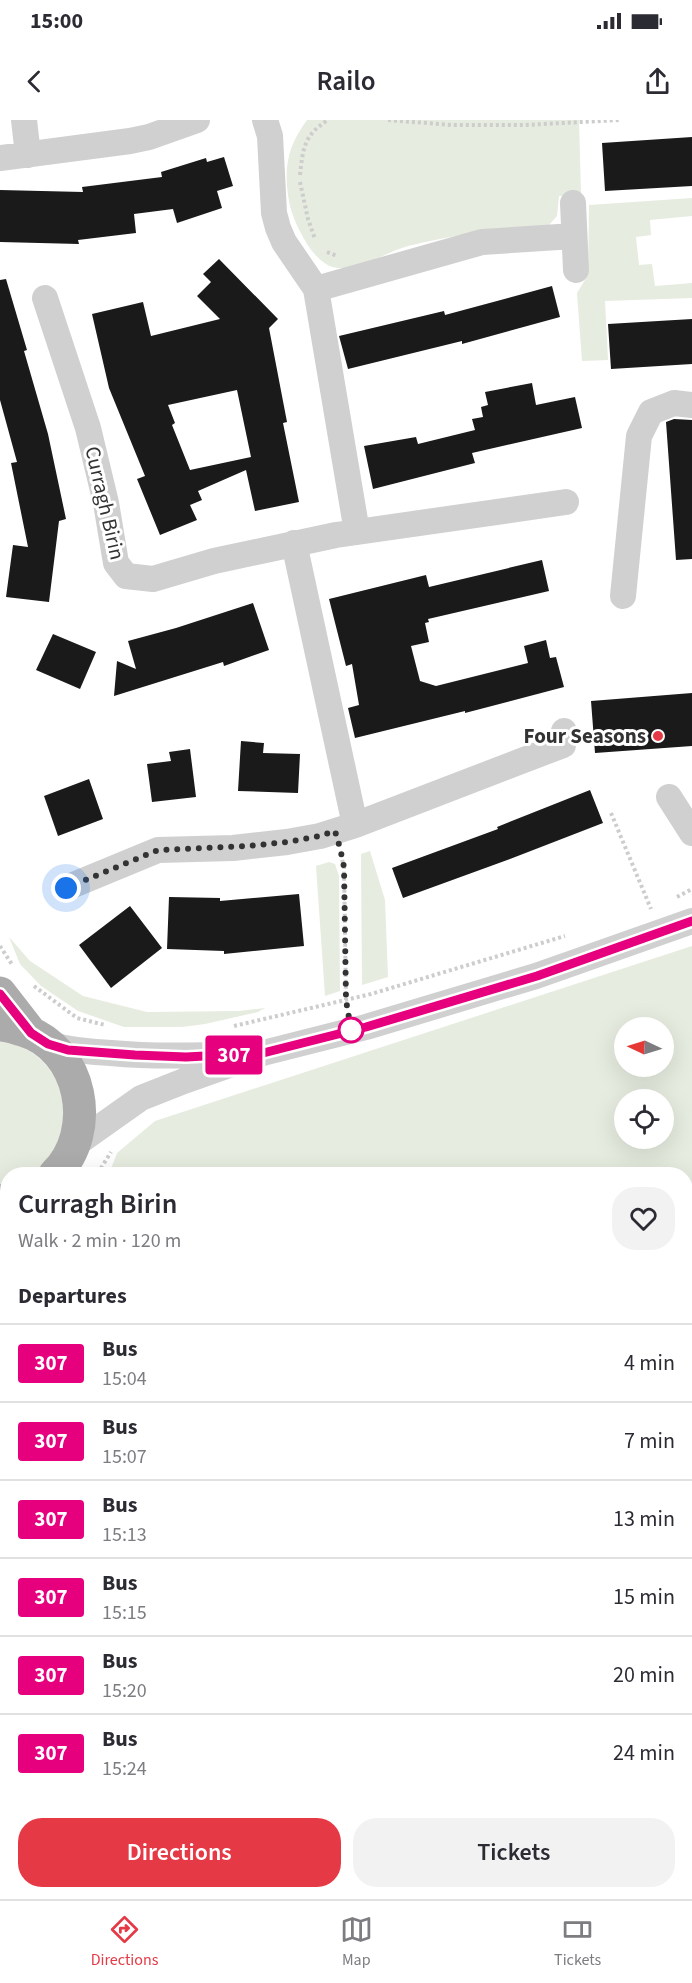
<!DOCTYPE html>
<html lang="en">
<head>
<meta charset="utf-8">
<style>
  body { margin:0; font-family:"Source Sans 3",sans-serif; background:#f2f2f3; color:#2b2b33; height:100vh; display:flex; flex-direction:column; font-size:22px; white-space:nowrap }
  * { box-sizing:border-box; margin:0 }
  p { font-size:20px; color:#7c7c81 }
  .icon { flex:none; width:33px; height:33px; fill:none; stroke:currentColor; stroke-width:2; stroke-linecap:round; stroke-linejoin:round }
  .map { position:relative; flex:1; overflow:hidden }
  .panel { position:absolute; left:0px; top:1047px; width:693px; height:732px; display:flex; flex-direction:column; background:#fff; border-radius:24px 24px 0 0; box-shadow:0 6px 24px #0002 }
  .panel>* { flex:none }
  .badge { padding:0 12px; border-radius:4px; font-size:21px; line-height:39px }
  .needle { width:39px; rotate:274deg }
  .fabs { position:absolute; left:614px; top:897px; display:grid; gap:12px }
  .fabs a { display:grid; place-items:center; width:60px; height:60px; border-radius:50%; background:#fff; box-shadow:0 6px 24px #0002; font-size:30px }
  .you { position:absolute; width:30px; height:30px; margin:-15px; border:4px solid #fff; border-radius:50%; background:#1a73e8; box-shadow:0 0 0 9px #1a73e833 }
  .map>.badge { position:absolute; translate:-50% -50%; box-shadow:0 0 0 3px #fff }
  h2 { padding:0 18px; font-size:22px; line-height:54px }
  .round { display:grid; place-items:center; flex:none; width:63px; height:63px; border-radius:24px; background:#f2f2f3 }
  .summary { display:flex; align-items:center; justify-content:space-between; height:102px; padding:0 18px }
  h1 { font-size:28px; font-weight:600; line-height:45px }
  .action { display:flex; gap:12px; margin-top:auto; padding:12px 18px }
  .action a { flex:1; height:69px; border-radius:24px; background:#e63946; color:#fff; font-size:24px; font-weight:600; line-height:69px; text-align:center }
  .action a+a { background:#f2f2f3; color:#2b2b33 }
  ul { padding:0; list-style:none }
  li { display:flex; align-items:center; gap:18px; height:78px; padding:0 18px; border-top:2px solid #e1e1e2 }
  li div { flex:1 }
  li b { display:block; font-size:22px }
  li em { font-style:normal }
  li .badge { min-width:66px; font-weight:700; text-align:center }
  .status { display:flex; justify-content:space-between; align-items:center; height:42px; padding:0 30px; background:#fff; direction:ltr }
  .status svg { height:16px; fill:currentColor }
  header { display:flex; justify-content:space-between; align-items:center; height:78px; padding:0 18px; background:#fff; font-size:27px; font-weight:600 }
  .tabs { display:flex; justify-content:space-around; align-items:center; height:84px; border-top:2px solid #e1e1e2; background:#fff; font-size:16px; color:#7c7c81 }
  .tabs a { display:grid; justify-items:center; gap:3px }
  .tabs .on { color:#e63946 }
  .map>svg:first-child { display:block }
  .green { fill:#e6ecdf; fill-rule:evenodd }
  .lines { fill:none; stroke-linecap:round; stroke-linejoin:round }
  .river { stroke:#cfe2ee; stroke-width:46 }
  .building { fill:#1a1a1a; fill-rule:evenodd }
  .path { stroke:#cdcdcd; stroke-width:4; stroke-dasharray:3 3; stroke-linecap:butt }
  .minor { stroke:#d0d0d0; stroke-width:26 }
  .major { stroke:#ababab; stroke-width:33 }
  .line-casing { stroke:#fff; stroke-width:14 }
  .line { stroke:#e6007e; stroke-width:9 }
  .walk { stroke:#333; stroke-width:6; stroke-dasharray:0 10.8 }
  .poi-dot { fill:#e63946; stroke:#fff; stroke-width:2 }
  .stop-dot { fill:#fff; stroke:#e6007e; stroke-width:3 }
  .labels { text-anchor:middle; stroke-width:6; stroke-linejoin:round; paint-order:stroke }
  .street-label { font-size:21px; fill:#333; stroke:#fff }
  .poi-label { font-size:21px; font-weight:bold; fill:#333; stroke:#fff; text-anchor:end }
</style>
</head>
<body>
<div class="status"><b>15:00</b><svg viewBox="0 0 49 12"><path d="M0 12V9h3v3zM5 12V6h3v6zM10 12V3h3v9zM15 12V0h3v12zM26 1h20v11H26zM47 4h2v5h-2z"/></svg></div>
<header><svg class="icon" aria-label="back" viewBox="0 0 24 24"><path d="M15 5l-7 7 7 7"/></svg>Railo<svg class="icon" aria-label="share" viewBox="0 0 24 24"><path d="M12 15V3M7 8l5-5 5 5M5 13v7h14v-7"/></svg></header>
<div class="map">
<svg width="692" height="1779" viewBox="0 0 692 1779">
  <rect width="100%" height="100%" fill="#fff"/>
  <path class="green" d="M307,0h272l2,75 -22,1 -2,20 -9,10c-48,3 -93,8 -140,20 -21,6 -48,24 -70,22 -23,-1 -43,-42 -48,-62 -7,-34 -4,-58 17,-86z
    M692,78v18l-42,4 1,15 -15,2 3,28 13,-1 3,22 37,-3v15l-87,3 3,59 -26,1 -5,-68 11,-18 1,-70z
    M370,731l15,49 3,77 -26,8 -1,-131z
    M329,742l6,2 4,12 1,115 -15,5 -9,-130z
    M9,817l21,24 53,35 64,16 92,-1 26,-3 -7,4 -53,12 -23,3h-58l-46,-16 -37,-25 -21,-22z
    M692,826v953h-419l17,-7h396v-718h-577l8,-21 38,-32zM624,908h39v38h-39zM624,980h39v38h-39z
    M0,920c46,6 80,58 59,102 -7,14 -15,23 -27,32h-24l-1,12 -7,1z
    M0,1220l8,19 -1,144 -7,3z
    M7,1710l1,62h147l2,7h-157v-67z"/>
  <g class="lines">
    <path class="river" d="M686,1619l6,-1
      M525,1779l4,-7"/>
  </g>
  <path class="building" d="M692,17v49l-87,5 -3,-48z
    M224,37l9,29 -16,5 5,17 -45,15 -4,-14 -39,5 2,19 -58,7 1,4 -79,-2v-52l83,2 -1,-5 80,-10 -1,-5 45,-14 1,4z
    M219,139l59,60 -9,9 18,94 -4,1 16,79 -44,9 -9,-41 -48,21 4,9 -12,5 7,15 -37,15 -23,-56 8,-3 -36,-88 -17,-74 51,-12 8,34 69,-17 -23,-23 14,-14 -8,-8zM237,270l14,67 -61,13 -18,-45 3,-2 -7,-18z
    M6,159l21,71 -3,1 24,83 18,85 -7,2 -10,81 -43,-5 7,-52 15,2 -17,-84 6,-1 -17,-62v-120z
    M552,166l8,31 -98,27v-3l-114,28 -9,-33 105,-25 1,4z
    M692,199v45l-81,5 -3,-45z
    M532,263l4,22 39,-8 7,31 -110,25 3,10 -102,26 -9,-43 52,-9 2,7 57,-14 -3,-11 11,-2 -2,-10 7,-2 -3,-13z
    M674,299l18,1v139l-16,1 -10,-138z
    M542,440l7,31 -121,28 1,3 -4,1 4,19 -18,4 9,35 16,5 92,-23 -4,-17 22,-6 4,18 6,-1 8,30 -99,26v-2l-110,27 -7,-30 11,-3 -7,-41 -6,2 -17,-67 97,-24 3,12z
    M253,483l16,47 -45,16 -1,-4 -109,34 3,-35 19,8 -8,-28 48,-13z
    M53,514l43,18 -16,37 -44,-19z
    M692,573v53l-97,7 -4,-52z
    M241,621l23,2 -1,10 37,1 -2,39 -60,-2z
    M190,629l6,48 -44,5 -5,-38 24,-3 -2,-9z
    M89,659l14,40 -45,17 -14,-40z
    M590,670l13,33 -93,36 -107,39 -11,-30 106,-39 -1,-2z
    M299,774l5,52 -80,8v-3l-57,-2 2,-52 51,1v3z
    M130,786l32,42 -51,40 -32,-43z"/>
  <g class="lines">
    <path class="path" d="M388,0l63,5h74l94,-5
      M300,55c3,-27 4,-40 28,-55
      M300,62l8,37 7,20
      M327,132l10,4
      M611,693l40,96
      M341,734l3,14 2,132
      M677,777l15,-8
      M0,826l13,20
      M34,866l43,32 28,7
      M234,906l137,-32 194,-58
      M99,1054l2,-6 10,-16
      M0,1195l8,18"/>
    <path class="minor" d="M24,0l4,35
      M265,0l5,16 4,77 4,15 6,14 32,47 41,243
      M0,38l130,-17 19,-4 48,-17
      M573,83l3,67
      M316,169l166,-47 92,-6
      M45,178l43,130 18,75 10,60 10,13 27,3 61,-18 122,-26 230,-33
      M294,423l61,282 208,-80 1,-14
      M623,476l16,-160 12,-24 23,-9 18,2
      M669,677l23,36
      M66,768l92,-38 75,-2 54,-6 33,-6 35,-11
      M48,924c21,6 41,8 63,9 42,4 83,3 125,1
      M76,1024l65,-46 43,-17 79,-28 103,-26 170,-51 156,-55"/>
    <path class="major" d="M0,873l31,40
      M0,905c8,0 15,3 22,5 61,18 76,102 33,144
      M0,1081l8,-1
      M0,1134l8,12
      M198,1772l2,7
      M243,1772l3,7"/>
  </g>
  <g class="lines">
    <defs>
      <path id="line" d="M0,874l31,39 17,11 20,6 67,5 51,2 77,-4 103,-26 171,-51 155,-55"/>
    </defs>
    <use href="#line" class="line-casing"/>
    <use href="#line" class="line"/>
    <path class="walk" d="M66,768l92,-38 91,-4 38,-4 33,-6 15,-5 5,17 4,19 2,133 5,30"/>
  </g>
  <circle class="poi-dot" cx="658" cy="616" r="6"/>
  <circle class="stop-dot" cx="351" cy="910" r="12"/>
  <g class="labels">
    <g class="street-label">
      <text transform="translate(105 383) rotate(77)" y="7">Curragh Birin</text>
    </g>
    <g class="poi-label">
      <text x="646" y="623">Four Seasons</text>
    </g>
  </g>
</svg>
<div class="fabs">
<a><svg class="needle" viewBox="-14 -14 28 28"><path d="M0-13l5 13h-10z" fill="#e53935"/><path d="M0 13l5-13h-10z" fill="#7c7c81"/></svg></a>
<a><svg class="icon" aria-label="locate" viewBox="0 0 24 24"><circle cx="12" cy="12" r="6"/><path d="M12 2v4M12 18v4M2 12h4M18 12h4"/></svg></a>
</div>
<div class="you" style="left:66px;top:768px"></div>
<b class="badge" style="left:234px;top:935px;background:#e6007e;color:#fff">307</b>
<section class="panel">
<div class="summary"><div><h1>Curragh Birin</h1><p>Walk · 2 min · 120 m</p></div><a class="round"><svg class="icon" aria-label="heart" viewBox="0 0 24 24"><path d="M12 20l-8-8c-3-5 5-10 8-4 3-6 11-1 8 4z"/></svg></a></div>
<h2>Departures</h2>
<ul>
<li><span class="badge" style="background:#e6007e;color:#fff">307</span><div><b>Bus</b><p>15:04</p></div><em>4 min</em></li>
<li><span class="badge" style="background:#e6007e;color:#fff">307</span><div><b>Bus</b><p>15:07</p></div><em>7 min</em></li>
<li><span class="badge" style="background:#e6007e;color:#fff">307</span><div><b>Bus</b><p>15:13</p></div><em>13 min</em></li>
<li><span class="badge" style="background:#e6007e;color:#fff">307</span><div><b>Bus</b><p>15:15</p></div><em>15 min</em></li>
<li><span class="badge" style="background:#e6007e;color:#fff">307</span><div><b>Bus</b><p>15:20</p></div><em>20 min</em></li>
<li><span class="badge" style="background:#e6007e;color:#fff">307</span><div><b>Bus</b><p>15:24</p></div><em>24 min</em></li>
</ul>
<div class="action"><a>Directions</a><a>Tickets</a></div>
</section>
</div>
<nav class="tabs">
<a class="on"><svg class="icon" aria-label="directions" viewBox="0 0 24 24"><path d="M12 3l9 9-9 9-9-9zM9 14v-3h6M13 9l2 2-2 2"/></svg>Directions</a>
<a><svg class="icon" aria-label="map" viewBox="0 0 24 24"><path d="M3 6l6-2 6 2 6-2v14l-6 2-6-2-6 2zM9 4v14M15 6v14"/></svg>Map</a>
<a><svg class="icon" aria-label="tickets" viewBox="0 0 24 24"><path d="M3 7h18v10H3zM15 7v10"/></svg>Tickets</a>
</nav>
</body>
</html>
